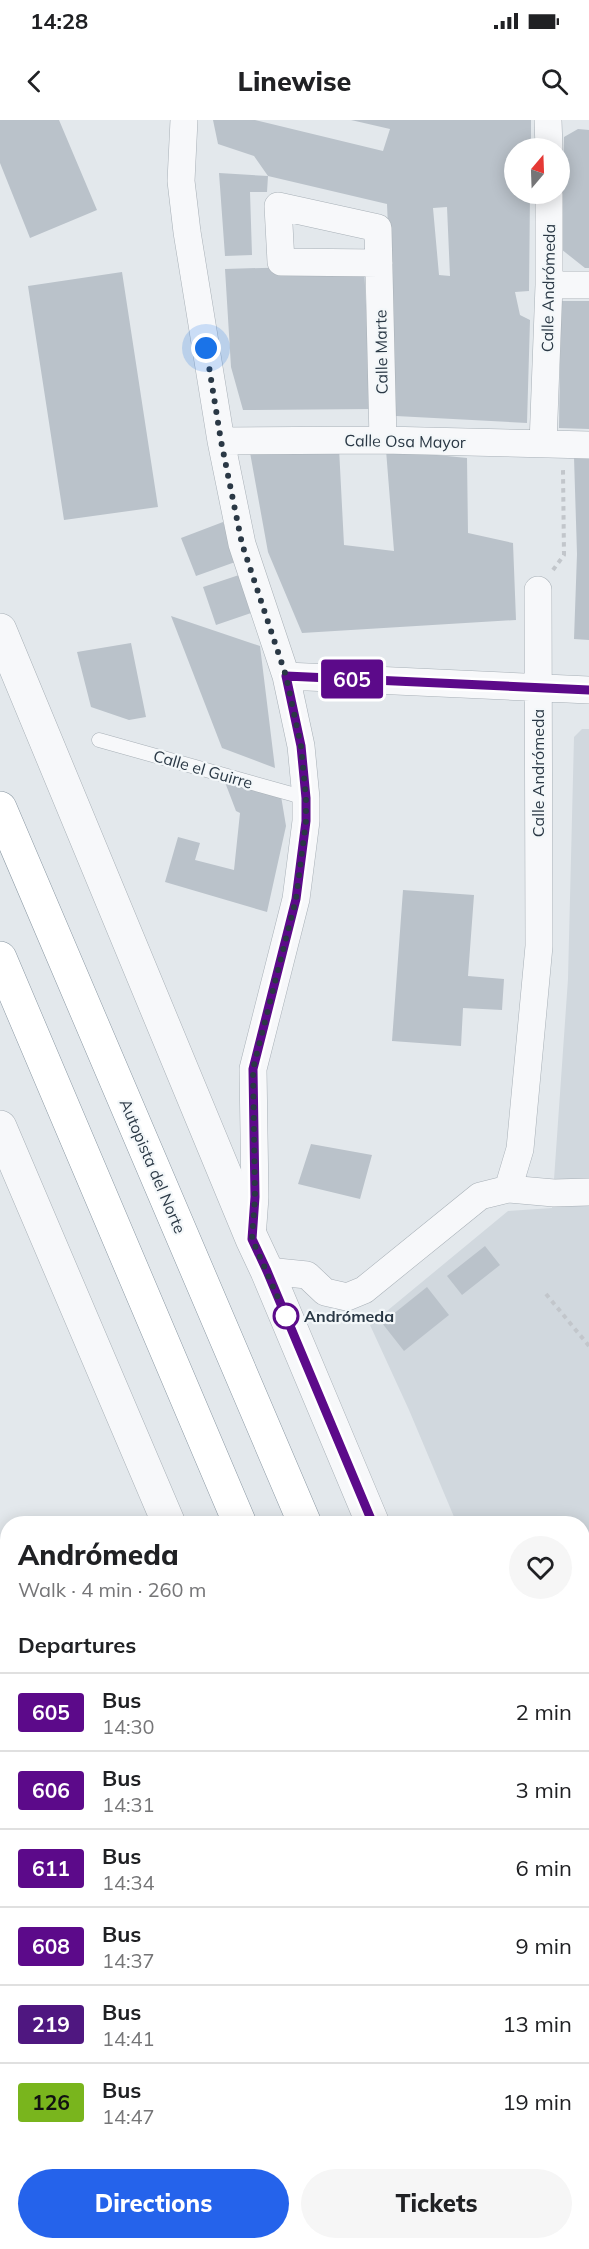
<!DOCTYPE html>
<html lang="en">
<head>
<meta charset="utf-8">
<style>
  body { margin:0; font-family:Mulish,sans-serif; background:#f6f6f6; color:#202124; height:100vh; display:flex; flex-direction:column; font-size:22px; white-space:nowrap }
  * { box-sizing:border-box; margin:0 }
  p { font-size:20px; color:#757577 }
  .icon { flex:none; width:33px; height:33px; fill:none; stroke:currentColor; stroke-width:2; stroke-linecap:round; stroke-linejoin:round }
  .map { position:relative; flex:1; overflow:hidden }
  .side { position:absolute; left:0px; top:1396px; width:590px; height:734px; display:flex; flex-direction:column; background:#fff; border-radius:24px 24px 0 0; box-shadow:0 3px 15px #0003 }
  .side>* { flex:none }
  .badge { padding:0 12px; border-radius:4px; font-size:21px; line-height:39px }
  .needle { width:39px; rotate:19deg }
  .tools { position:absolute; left:504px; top:18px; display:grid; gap:12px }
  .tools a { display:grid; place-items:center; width:66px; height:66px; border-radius:50%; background:#fff; box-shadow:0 3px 15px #0003; font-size:30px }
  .you { position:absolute; width:30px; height:30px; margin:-15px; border:4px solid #fff; border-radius:50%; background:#1a73e8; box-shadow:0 0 0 9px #1a73e833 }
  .map>.badge { position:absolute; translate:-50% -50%; box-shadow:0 0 0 3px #fff }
  h2 { padding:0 18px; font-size:22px; line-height:54px }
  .round { display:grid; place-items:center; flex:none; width:63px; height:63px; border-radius:32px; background:#f6f6f6 }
  .head { display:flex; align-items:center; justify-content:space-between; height:102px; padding:0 18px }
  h1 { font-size:28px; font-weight:800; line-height:45px }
  .action { display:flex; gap:12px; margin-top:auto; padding:12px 18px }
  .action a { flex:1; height:69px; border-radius:36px; background:#2563eb; color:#fff; font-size:24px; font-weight:800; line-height:69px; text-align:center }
  .action a+a { background:#f6f6f6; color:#202124 }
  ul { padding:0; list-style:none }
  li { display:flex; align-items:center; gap:18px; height:78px; padding:0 18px; border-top:2px solid #e0e0e0 }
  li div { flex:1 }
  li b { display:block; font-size:22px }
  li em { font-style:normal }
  li .badge { min-width:66px; font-weight:700; text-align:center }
  .status { display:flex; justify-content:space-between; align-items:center; height:42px; padding:0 30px; background:#fff; direction:ltr }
  .status svg { height:16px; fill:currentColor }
  header { display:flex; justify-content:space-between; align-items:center; height:78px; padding:0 18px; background:#fff; font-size:27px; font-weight:800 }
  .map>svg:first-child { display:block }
  .built { fill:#d1d8de }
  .building { fill:#bac2ca; fill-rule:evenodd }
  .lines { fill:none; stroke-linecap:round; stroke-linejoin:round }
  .service-casing { stroke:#a8b0b7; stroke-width:15 }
  .minor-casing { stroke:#a8b0b7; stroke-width:28 }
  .tertiary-casing { stroke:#a8b0b7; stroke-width:34 }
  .motorway-casing { stroke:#8a98a3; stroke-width:34 }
  .path { stroke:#c2c6cb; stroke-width:4; stroke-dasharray:4.5 4.5; stroke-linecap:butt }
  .service { stroke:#f7f8fa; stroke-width:14 }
  .minor { stroke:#f7f8fa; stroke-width:27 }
  .tertiary { stroke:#f7f8fa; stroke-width:33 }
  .motorway { stroke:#fff; stroke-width:33 }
  .line-casing { stroke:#fff; stroke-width:14 }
  .line { stroke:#5c0a8a; stroke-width:9 }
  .walk { stroke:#2a3845; stroke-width:6; stroke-dasharray:0 10.8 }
  .stop-dot { fill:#fff; stroke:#5c0a8a; stroke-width:3 }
  .labels { text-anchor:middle; stroke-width:4.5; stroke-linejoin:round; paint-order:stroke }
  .street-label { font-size:16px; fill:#2a3845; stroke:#f3f7f9 }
  .stop-label { font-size:16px; font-weight:bold; fill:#2a3845; stroke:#f3f7f9; text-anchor:start }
</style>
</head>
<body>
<div class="status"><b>14:28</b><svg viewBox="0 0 49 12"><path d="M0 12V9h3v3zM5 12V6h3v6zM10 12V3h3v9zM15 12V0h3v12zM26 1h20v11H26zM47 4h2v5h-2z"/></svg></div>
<header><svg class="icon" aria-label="back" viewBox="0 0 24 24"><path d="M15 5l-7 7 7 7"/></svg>Linewise<svg class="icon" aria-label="search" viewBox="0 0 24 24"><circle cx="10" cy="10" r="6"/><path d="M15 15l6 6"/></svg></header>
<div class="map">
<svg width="589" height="2129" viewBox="0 0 589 2129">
  <rect width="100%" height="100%" fill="#e3e8ec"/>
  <path class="built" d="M582,609h7v956l-7,-2v-159h-125l-48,-114 -39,-85 138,-114 44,-3 16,-229 6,-242z"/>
  <path class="building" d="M0,0h59l38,90 -67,28 -30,-75z
    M213,0h42l128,31 7,-22 -39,-9h180v28h-17v46h16l-1,97 -14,1 5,23 10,5 -3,103 -131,-7 -9,-212 -119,-28 -14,-20 -36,-12zM447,87l3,69 -11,-1 -6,-67z
    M578,9l11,1v138h-4l-24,-19 3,-112z
    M219,53l49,3 -1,16h-17l2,63 -27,1z
    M364,145l7,144 -128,1 -12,-43 -6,-98z
    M122,152l36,235 -94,13 -36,-234z
    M561,181h28v128l-30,-1z
    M249,327l90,1 5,97 50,6 -8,-101 81,8 1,75 45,10 3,77 -214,13 -34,-81z
    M574,337l15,1v182l-15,-1 3,-85z
    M223,402l15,39 -42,15 -15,-38z
    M242,454l12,38 -38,13 -13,-38z
    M171,496l89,30 15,122 -53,-20z
    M131,523l15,74 -17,3 -38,-13 -14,-55z
    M223,657l58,19 5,30 -19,86 -102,-30 13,-45 22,6 -5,17 39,10 6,-57 -4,-2z
    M403,770l71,5 -6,81 36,3 -2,31 -39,-2 -2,38 -69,-5z
    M311,1024l61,11 -12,44 -62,-15z
    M485,1126l15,19 -38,30 -15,-19z
    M427,1167l22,28 -45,36 -22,-28z
    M6,1679h2v41l-5,-3z"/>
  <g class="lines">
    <defs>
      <path id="service" d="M99,620l207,58"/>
      <path id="minor" d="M184,0l-3,61 6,51 34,209 21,103 44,132 15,70 5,52v23l-10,78 -43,170 2,128 -3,41
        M548,0l1,28
        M379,143l-98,-1 -3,-56 100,22 5,212
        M549,165h40
        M221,321l162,-1 206,5
        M543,324l6,-159v-91
        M286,556l303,14
        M508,1069l12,-40 19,-203 -1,-356
        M267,1151l40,4 18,17 22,5 17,-7 116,-94 28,-7 46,4 35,-1
        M0,1780l8,3
        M0,2115l8,1
        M44,2122l38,7"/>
      <path id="tertiary" d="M0,510l252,609 15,32 106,253
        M0,1007l169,397
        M582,1902l7,17
        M416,2122l3,7"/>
      <path id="motorway" d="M0,688l305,716
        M0,838l240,566
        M582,2054l7,16
        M480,2122l2,7
        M544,2122l3,7"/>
    </defs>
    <use href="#service" class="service-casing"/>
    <use href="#minor" class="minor-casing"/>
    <use href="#tertiary" class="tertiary-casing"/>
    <use href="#motorway" class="motorway-casing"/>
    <path class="path" d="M553,450l11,-15 -1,-85
      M546,1174l43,52"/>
    <use href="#service" class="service"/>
    <use href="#minor" class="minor"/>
    <use href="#tertiary" class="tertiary"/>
    <use href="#motorway" class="motorway"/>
  </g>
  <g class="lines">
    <defs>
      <path id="line" d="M373,1404l-106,-253 -15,-32 3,-42 -2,-128 43,-170 10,-78v-23l-5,-52 -15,-70 303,14"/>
    </defs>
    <use href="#line" class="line-casing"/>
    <use href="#line" class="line"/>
    <path class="walk" d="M206,228l15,93 21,103 44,132 15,70 5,52v23l-10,78 -43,170 2,128 -3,42 34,77"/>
  </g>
  <circle class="stop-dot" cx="286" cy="1196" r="12"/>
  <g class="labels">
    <g class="street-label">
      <text transform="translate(548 168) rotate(-89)" y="6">Calle Andrómeda</text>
      <text transform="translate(381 232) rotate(-91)" y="6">Calle Marte</text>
      <text transform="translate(405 321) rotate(1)" y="6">Calle Osa Mayor</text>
      <text transform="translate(203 649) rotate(16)" y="6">Calle el Guirre</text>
      <text transform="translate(538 653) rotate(-90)" y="6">Calle Andrómeda</text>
      <text transform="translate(153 1046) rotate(67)" y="6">Autopista del Norte</text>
    </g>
    <g class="stop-label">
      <text x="304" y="1202">Andrómeda</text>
    </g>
  </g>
</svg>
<div class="tools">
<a><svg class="needle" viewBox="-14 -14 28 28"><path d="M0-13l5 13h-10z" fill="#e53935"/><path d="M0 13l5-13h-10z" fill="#757577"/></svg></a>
</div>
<div class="you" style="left:206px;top:228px"></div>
<b class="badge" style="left:352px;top:559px;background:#5c0a8a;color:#fff">605</b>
<section class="side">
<div class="head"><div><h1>Andrómeda</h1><p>Walk · 4 min · 260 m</p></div><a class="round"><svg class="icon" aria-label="heart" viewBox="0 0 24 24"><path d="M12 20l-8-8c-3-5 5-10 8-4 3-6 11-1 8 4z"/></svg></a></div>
<h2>Departures</h2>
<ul>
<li><span class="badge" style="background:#5c0a8a;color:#fff">605</span><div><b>Bus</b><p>14:30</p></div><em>2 min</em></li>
<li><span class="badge" style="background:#5c0a8a;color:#fff">606</span><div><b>Bus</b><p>14:31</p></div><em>3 min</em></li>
<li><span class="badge" style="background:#5c0a8a;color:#fff">611</span><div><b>Bus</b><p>14:34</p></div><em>6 min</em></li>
<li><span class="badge" style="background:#5c0a8a;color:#fff">608</span><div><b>Bus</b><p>14:37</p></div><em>9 min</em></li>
<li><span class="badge" style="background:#4f1780;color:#fff">219</span><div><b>Bus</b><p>14:41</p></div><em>13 min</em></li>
<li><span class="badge" style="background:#79b51d;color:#111">126</span><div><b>Bus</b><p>14:47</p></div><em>19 min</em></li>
</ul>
<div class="action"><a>Directions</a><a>Tickets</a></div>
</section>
</div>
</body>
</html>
